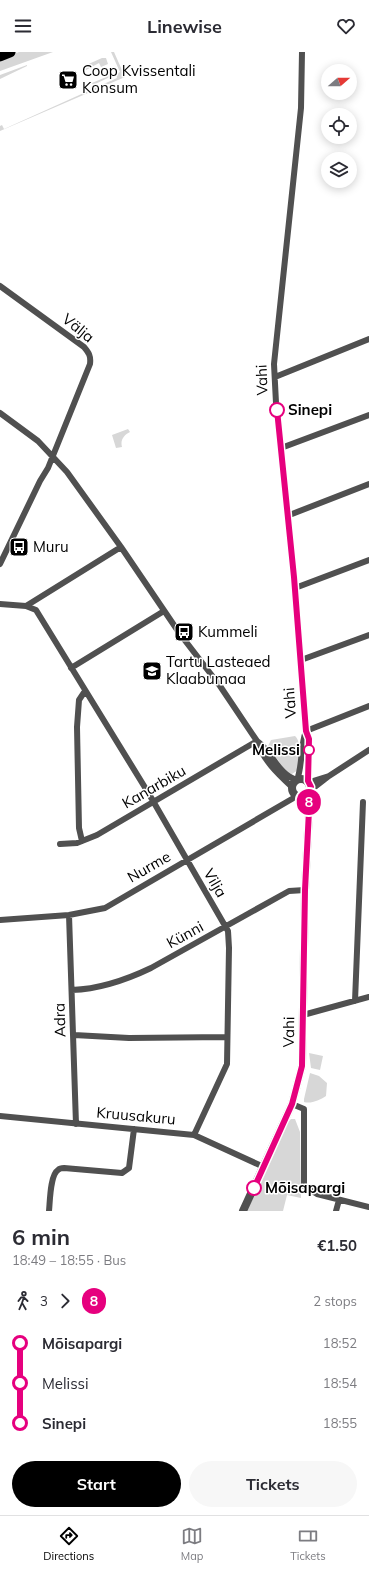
<!DOCTYPE html>
<html lang="en">
<head>
<meta charset="utf-8">
<style>
  body { margin:0; font-family:Mulish,sans-serif; background:#f7f7f7; color:#2b2b33; height:100vh; display:flex; flex-direction:column; font-size:15px; white-space:nowrap }
  * { box-sizing:border-box; margin:0 }
  p { font-size:13px; color:#7c7c81 }
  .icon { flex:none; width:22px; height:22px; fill:none; stroke:currentColor; stroke-width:2; stroke-linecap:round; stroke-linejoin:round }
  .map { position:relative; height:1159px; overflow:hidden }
  .details { display:flex; flex-direction:column; background:#fff; flex:1 }
  .details>* { flex:none }
  .badge { padding:0 8px; border-radius:13px; font-size:14px; line-height:26px }
  .needle { width:26px; rotate:70deg }
  .tools { position:absolute; left:321px; top:12px; display:grid; gap:8px }
  .tools a { display:grid; place-items:center; width:36px; height:36px; border-radius:50%; background:#fff; box-shadow:0 2px 10px #0003; font-size:20px }
  .map>.badge { position:absolute; translate:-50% -50%; box-shadow:0 0 0 2px #fff }
  .legs { display:flex; align-items:center; gap:6px; height:44px; padding:0 12px; font-size:13px }
  .legs p { margin-inline-start:auto }
  .overview { display:flex; align-items:center; justify-content:space-between; height:68px; padding:0 12px }
  h1 { font-size:22px; font-weight:700; line-height:30px }
  .action { display:flex; gap:8px; margin-top:auto; padding:8px 12px }
  .action a { flex:1; height:46px; border-radius:24px; background:#000; color:#fff; font-size:16px; font-weight:700; line-height:46px; text-align:center }
  .action a+a { background:#f7f7f7; color:#2b2b33 }
  ul { padding:0 12px; list-style:none }
  li { display:flex; align-items:center; gap:14px; height:40px; font-size:15px }
  li i { display:grid; place-items:center; width:6px; height:100%; margin:0 5px; background:currentColor }
  li i::after { content:''; width:10px; height:10px; margin:-5px; border:3px solid; border-radius:50%; background:#fff }
  li p { margin-inline-start:auto }
  li:first-child i { background:linear-gradient(#0000 50%,currentColor 0) }
  li:last-child i { background:linear-gradient(currentColor 50%,#0000 0) }
  header { display:flex; justify-content:space-between; align-items:center; height:52px; padding:0 12px; background:#fff; font-size:18px; font-weight:700 }
  .tabs { display:flex; justify-content:space-around; align-items:center; height:56px; border-top:1px solid #e1e1e2; background:#fff; font-size:11px; color:#7c7c81 }
  .tabs a { display:grid; justify-items:center; gap:2px }
  .tabs .active { color:#000 }
  .map>svg:first-child { display:block }
  .green { fill:#d7d7d7 }
  .lines { fill:none; stroke-linecap:round; stroke-linejoin:round }
  .trunk-casing { stroke:#dbdbdb; stroke-width:13 }
  .minor { stroke:#505050; stroke-width:6 }
  .tertiary { stroke:#505050; stroke-width:8 }
  .trunk { stroke:#000; stroke-width:11 }
  .line-1-casing { stroke:#fff; stroke-width:9 }
  .line-1 { stroke:#e6007e; stroke-width:6 }
  .stop-1-dot { fill:#fff; stroke:#e6007e; stroke-width:2 }
  .labels { text-anchor:middle; stroke-width:3; stroke-linejoin:round; paint-order:stroke }
  .poi-label { font-size:15px; fill:#000; stroke:#fff; text-anchor:start }
  .street-label { font-size:15px; fill:#000; stroke:#fff }
  .stop-label { font-size:15px; font-weight:bold; fill:#000; stroke:#fff; text-anchor:start }
</style>
</head>
<body>
<header><svg class="icon" aria-label="menu" viewBox="0 0 24 24"><path d="M4 6h16M4 12h16M4 18h16"/></svg>Linewise<svg class="icon" aria-label="heart" viewBox="0 0 24 24"><path d="M12 20l-8-8c-3-5 5-10 8-4 3-6 11-1 8 4z"/></svg></header>
<div class="map">
<svg width="369" height="1159" viewBox="0 0 369 1159">
  <rect width="100%" height="100%" fill="#fff"/>
  <path class="green" d="M19,0h34l-53,19v-12z
    M111,0h3l11,25 -125,54v-5l2,-1 2,4 113,-51 -1,-4 4,-2z
    M102,6h4l2,6 -7,3 -2,-4 -13,7 -2,-4z
    M27,13v1l-27,13v-4z
    M107,19l3,2v4l-17,8 -1,-2 14,-6 -2,-3z
    M128,377l2,3c-6,3 -10,8 -8,15l-6,1 -4,-13z
    M295,684c7,6 4,25 3,34l-6,4 -5,-1 -19,-27 3,-6z
    M309,1001l14,3 -3,14 -9,-2z
    M310,1021l9,3 8,7 -1,13c-6,4 -15,8 -22,6v-3z
    M291,1067h4l5,13 1,66 -14,-3 -4,16h-36l40,-88z"/>
  <g class="lines">
    <defs>
      <path id="trunk" d="M0,4l10,-4"/>
    </defs>
    <use href="#trunk" class="trunk-casing"/>
    <path class="minor" d="M302,0l-1,56 -27,256 2,39 18,174 12,154 3,8 -2,42h6l16,-5
      M0,234l84,61c5,6 7,9 6,17l-42,104 -8,13 -40,83
      M275,325l94,-38
      M0,361l38,28 29,31 54,75 59,87 40,52 37,55c6,19 21,33 35,46
      M281,396l88,-33
      M288,462h4l77,-30
      M295,536l74,-28
      M0,552l26,2 95,-59
      M26,554l10,4 113,184 79,137 1,17 -2,116 -33,71
      M301,608l68,-25
      M71,616l93,-57
      M306,679l63,-25
      M257,689c16,11 20,33 40,39 6,-16 3,-34 9,-49
      M311,738l18,-14 40,-26
      M82,789l-3,-13 -2,-101 2,-27 6,-9
      M60,792l17,-1 20,-8 160,-94
      M69,863l7,209
      M0,868l69,-5 36,-7 192,-112
      M72,938c28,-1 54,-10 79,-22l138,-77 16,-1
      M355,949l8,-199
      M303,963l66,-18
      M74,983l55,3 98,-1
      M292,1052l12,5v77l13,8 52,13
      M0,1064l194,19 70,32
      M49,1159c1,-9 1,-36 9,-41 2,-2 4,-2 6,-2l58,5 7,-5 5,-39
      M336,1159l3,-11"/>
    <path class="tertiary" d="M292 736a9 9 0 1 1 18 0a9 9 0 1 1-18 0Z
      M243,1159l49,-107 10,-38 3,-176 4,-79 -1,-17"/>
    <use href="#trunk" class="trunk"/>
  </g>
  <g class="lines">
    <defs>
      <path id="line-1" d="M254,1136l38,-84 10,-38 3,-176 4,-80 -1,-16 3,-7 -3,-6 1,-42 -3,-8 -12,-154 -17,-167"/>
    </defs>
    <use href="#line-1" class="line-1-casing"/>
    <use href="#line-1" class="line-1"/>
  </g>
  <defs>
    <symbol id="supermarket-square" viewBox="-11 -11 22 22"><rect x="-9" y="-9" width="18" height="18" rx="4" fill="#000" stroke="#fff"/><path d="M-6-5.5h2.5l.6 2H6L4.5 2H-2.5L-4.4-4H-6ZM-1.5 3.2a1.3 1.3 0 1 0 .1 0ZM3 3.2a1.3 1.3 0 1 0 .1 0Z" fill="#fff"/></symbol>
    <symbol id="bus-square" viewBox="-11 -11 22 22"><rect x="-9" y="-9" width="18" height="18" rx="4" fill="#000" stroke="#fff"/><path d="M-5-6H5V4H4V6H2V4H-2V6H-4V4H-5ZM-3.5-4V0h7V-4ZM-3.5 1.2v1.5H-2V1.2ZM2 1.2v1.5H3.5V1.2Z" fill="#fff"/></symbol>
    <symbol id="school-square" viewBox="-11 -11 22 22"><rect x="-9" y="-9" width="18" height="18" rx="4" fill="#000" stroke="#fff"/><path d="M0-5L7-2L0 1L-7-2ZM-4 1L0 2.5L4 1V4Q0 6-4 4Z" fill="#fff"/></symbol>
  </defs>
  <g fill-rule="evenodd">
    <use href="#supermarket-square" x="57" y="17" width="22" height="22"/>
    <use href="#bus-square" x="8" y="484" width="22" height="22"/>
    <use href="#bus-square" x="173" y="569" width="22" height="22"/>
    <use href="#school-square" x="141" y="608" width="22" height="22"/>
  </g>
  <g class="stop-1-dot">
    <circle cx="277" cy="358" r="7"/>
    <circle cx="309" cy="698" r="5"/>
    <circle cx="254" cy="1136" r="7"/>
  </g>
  <g class="labels">
    <g class="poi-label">
      <text x="82" y="24">Coop Kvissentali<tspan x="82" dy="17">Konsum</tspan></text>
      <text x="33" y="500">Muru</text>
      <text x="198" y="585">Kummeli</text>
      <text x="166" y="615">Tartu Lasteaed<tspan x="166" dy="17">Klaabumaa</tspan></text>
    </g>
    <g class="street-label">
      <text transform="translate(78 276) rotate(39)" y="5">Välja</text>
      <text transform="translate(262 328) rotate(-92)" y="5">Vahi</text>
      <text transform="translate(290 651) rotate(-94)" y="5">Vahi</text>
      <text transform="translate(154 735) rotate(-30)" y="5">Kanarbiku</text>
      <text transform="translate(149 815) rotate(-30)" y="5">Nurme</text>
      <text transform="translate(215 831) rotate(60)" y="5">Vilja</text>
      <text transform="translate(185 883) rotate(-29)" y="5">Künni</text>
      <text transform="translate(60 968) rotate(-92)" y="5">Adra</text>
      <text transform="translate(289 980) rotate(-89)" y="5">Vahi</text>
      <text transform="translate(136 1064) rotate(5)" y="5">Kruusakuru</text>
    </g>
    <g class="stop-label">
      <text x="288" y="363">Sinepi</text>
      <text x="300" y="703" text-anchor="end">Melissi</text>
      <text x="265" y="1141">Mõisapargi</text>
    </g>
  </g>
</svg>
<div class="tools">
<a><svg class="needle" viewBox="-14 -14 28 28"><path d="M0-13l5 13h-10z" fill="#e53935"/><path d="M0 13l5-13h-10z" fill="#7c7c81"/></svg></a>
<a><svg class="icon" aria-label="locate" viewBox="0 0 24 24"><circle cx="12" cy="12" r="6"/><path d="M12 2v4M12 18v4M2 12h4M18 12h4"/></svg></a>
<a><svg class="icon" aria-label="layers" viewBox="0 0 24 24"><path d="M12 4l9 5-9 5-9-5zM3 14l9 5 9-5"/></svg></a>
</div>
<b class="badge" style="left:309px;top:750px;background:#e6007e;color:#fff">8</b>
</div>
<section class="details">
<div class="overview"><div><h1>6 min</h1><p>18:49 – 18:55 · Bus</p></div><b>€1.50</b></div>
<div class="legs"><svg class="icon" aria-label="walk" viewBox="0 0 24 24"><circle cx="13" cy="4" r="2"/><path d="M13 8l-2 6 4 7M11 14l-3 7M7 12l3-4h3l4 4"/></svg>3<svg class="icon" aria-label="forward" viewBox="0 0 24 24"><path d="M9 5l7 7-7 7"/></svg><b class="badge" style="background:#e6007e;color:#fff">8</b><p>2 stops</p></div>
<ul>
<li><i style="color:#e6007e"></i><b>Mõisapargi</b><p>18:52</p></li>
<li><i style="color:#e6007e"></i><span>Melissi</span><p>18:54</p></li>
<li><i style="color:#e6007e"></i><b>Sinepi</b><p>18:55</p></li>
</ul>
<div class="action"><a>Start</a><a>Tickets</a></div>
</section>
<nav class="tabs">
<a class="active"><svg class="icon" aria-label="directions" viewBox="0 0 24 24"><path d="M12 3l9 9-9 9-9-9zM9 14v-3h6M13 9l2 2-2 2"/></svg>Directions</a>
<a><svg class="icon" aria-label="map" viewBox="0 0 24 24"><path d="M3 6l6-2 6 2 6-2v14l-6 2-6-2-6 2zM9 4v14M15 6v14"/></svg>Map</a>
<a><svg class="icon" aria-label="tickets" viewBox="0 0 24 24"><path d="M3 7h18v10H3zM15 7v10"/></svg>Tickets</a>
</nav>
</body>
</html>
